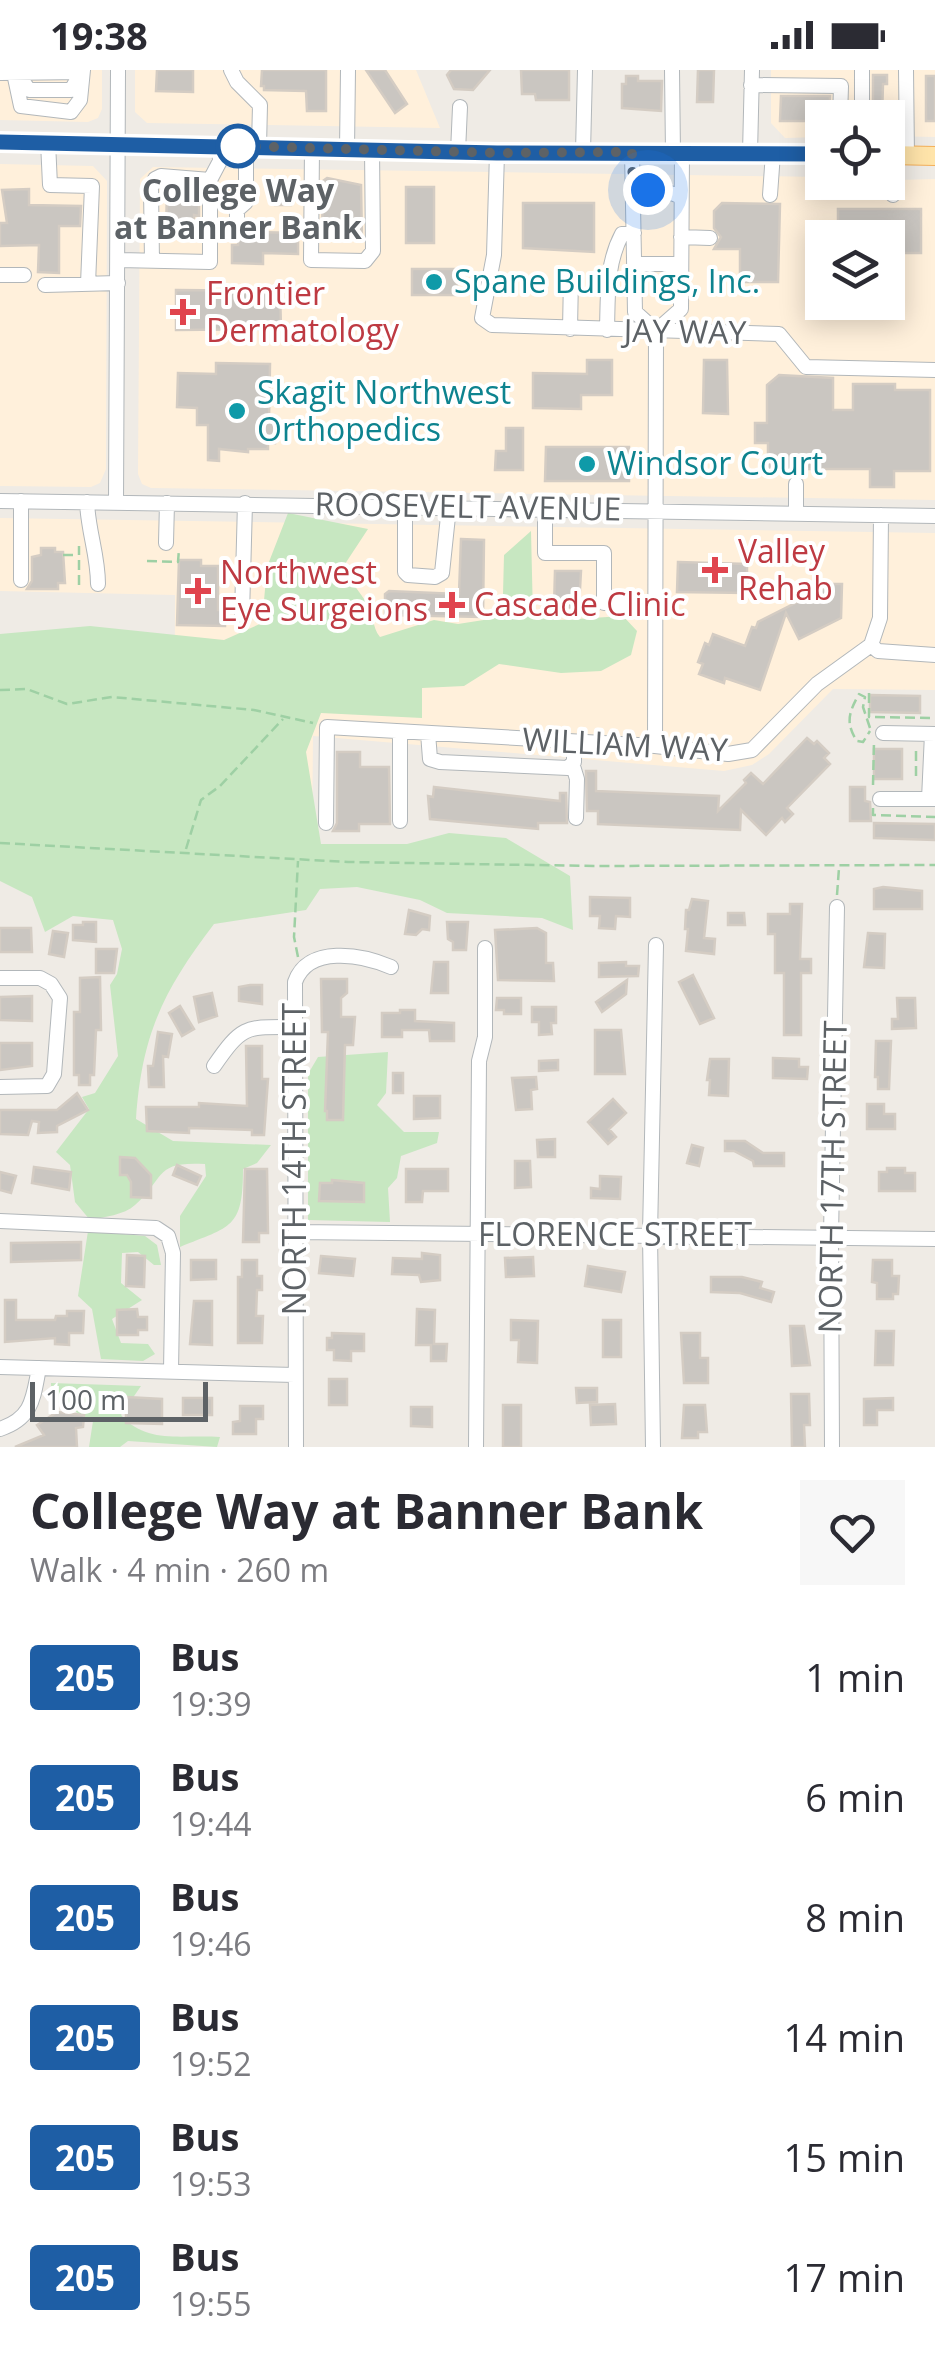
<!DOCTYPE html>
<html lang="en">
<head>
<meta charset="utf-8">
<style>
  body { margin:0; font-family:"Open Sans",sans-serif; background:#f7f7f7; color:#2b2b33; height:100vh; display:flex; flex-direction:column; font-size:38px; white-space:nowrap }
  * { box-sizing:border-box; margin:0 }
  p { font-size:32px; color:#7c7c81 }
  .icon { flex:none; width:55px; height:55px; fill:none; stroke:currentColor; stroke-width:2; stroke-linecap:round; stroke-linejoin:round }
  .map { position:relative; height:1377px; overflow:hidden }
  .drawer { display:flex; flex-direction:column; background:#fff; flex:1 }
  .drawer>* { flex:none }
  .badge { padding:0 20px; border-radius:8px; font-size:35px; line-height:65px }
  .fabs { position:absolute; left:805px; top:30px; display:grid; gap:20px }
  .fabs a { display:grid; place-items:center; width:100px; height:100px; border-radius:0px; background:#fff; box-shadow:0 5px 25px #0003; font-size:50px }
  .scale { position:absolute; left:30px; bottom:25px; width:178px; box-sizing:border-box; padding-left:10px; border:5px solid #5d6266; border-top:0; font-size:28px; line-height:35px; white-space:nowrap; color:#5d6266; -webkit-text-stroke:8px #fff; paint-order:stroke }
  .you { position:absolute; width:50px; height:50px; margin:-25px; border:8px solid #fff; border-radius:50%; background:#1a73e8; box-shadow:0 0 0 15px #1a73e833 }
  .map>.badge { position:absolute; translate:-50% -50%; box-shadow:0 0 0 5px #fff }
  .round { display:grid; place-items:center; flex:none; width:105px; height:105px; border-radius:0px; background:#f7f7f7 }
  .summary { display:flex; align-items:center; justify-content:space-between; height:170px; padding:0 30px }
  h1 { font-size:48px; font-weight:700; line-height:75px }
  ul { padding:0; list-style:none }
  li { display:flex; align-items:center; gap:30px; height:120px; padding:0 30px }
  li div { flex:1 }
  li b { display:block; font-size:38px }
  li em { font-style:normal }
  li .badge { min-width:110px; font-weight:700; text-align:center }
  .status { display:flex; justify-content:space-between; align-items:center; height:70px; padding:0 50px; background:#fff; direction:ltr }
  .status svg { height:28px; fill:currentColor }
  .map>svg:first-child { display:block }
  .commercial { fill:#fff0db; fill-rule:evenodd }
  .green { fill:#c7e7c1 }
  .building { fill:#cac6c1; stroke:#d4ccc3; stroke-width:2.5 }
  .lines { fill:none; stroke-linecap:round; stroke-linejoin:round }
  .minor-casing { stroke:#b2b7ba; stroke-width:16 }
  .major-casing { stroke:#f5b059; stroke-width:20 }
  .path { stroke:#9ed0a4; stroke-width:2.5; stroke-dasharray:10 5; stroke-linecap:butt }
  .minor { stroke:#fff; stroke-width:14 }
  .major { stroke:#ffe4aa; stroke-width:18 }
  .line-casing { stroke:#fff; stroke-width:22 }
  .line { stroke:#1e5ea5; stroke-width:15 }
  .walk { stroke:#5d6266; stroke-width:10; stroke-dasharray:0 18 }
  .stop-dot { fill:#fff; stroke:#1e5ea5; stroke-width:5 }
  .culture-dot { fill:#0f9aa8; stroke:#fff; stroke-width:4 }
  .health-dot { fill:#e0444e; stroke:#fff; stroke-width:4 }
  .labels { text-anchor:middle; stroke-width:8; stroke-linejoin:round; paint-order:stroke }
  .stop-label { font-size:32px; font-weight:bold; fill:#5d6266; stroke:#fff }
  .culture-label { font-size:32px; fill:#0d838f; stroke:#fff; text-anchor:start }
  .health-label { font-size:32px; fill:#be3a42; stroke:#fff; text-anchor:start }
  .street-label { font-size:32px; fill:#5d6266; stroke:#fff }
</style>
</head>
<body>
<div class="status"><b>19:38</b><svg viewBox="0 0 49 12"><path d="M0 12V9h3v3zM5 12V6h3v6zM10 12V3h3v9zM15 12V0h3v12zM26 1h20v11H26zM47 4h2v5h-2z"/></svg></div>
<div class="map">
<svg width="935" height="1377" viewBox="0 0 935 1377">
  <rect width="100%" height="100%" fill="#efebe5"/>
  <path class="commercial" d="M0,0h102v39l-4,9 -10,4 -88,-2z
    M135,0h281l24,58 -293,-5 -12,-11z
    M771,0h164v67l-47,-1v-18h-66v19l-37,1 -14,-15z
    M0,94l93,2 14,15 -1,288 -6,14 -9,4 -91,-1z
    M153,97l669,10v5l113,-3v321l-784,-12 -9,-4 -4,-10 2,-295zM822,168h66v64h-66z
    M0,448l935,15v157l-102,-1 -64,65 -17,11 -28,6 -411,-35 -1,106 -138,-5 1,-242 -175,-4z"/>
  <path class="green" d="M288,443l80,16 -25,38c7,14 17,25 25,38 7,10 3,21 12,32l54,-17 24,4 32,-5 13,-25 1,-39 27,-24 2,86 28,3 62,-4 14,15 -6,24 -30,16 -40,2 -62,-9 -35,22 -42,2v30l-101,-5 -15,39 15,92h86l42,-11 57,5 64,38 3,54 -31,-12 -95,-5 -27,-13 -63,-13 -37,2 -14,21 -92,14c-51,67 -72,110 -78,195l37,22 98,4 -14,18 -14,6c0,60 -12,57 -63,78v-31l26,-40 -1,-12c-51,-3 -39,13 -70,41 -11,10 -31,12 -45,15l-15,-18 -5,-37 -14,-13 33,-43 -7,-12 13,-4 23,-37 -8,-71 7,-11 5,-25 -9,-29 -40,-4 -28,16 -13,-35 -32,-16v-247l90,-8 134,14 38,-17 5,-56z
    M388,982l-2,41 -9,12 27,27h35l-2,11 -36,13 -4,22 -9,10 2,34 -82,-2v-146l10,-17z
    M88,1161l57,5 12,9 4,20h-7l-16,-13 -16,1 -1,30 21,17 -30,19 9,24 27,1 7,10 -12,7 -42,-2 -9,-50 -14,-13z
    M51,1313l90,3 -20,29c26,30 62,19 99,22l-3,10 -89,-6 -8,6h-31l4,-26 -42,-22z"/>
  <path class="building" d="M157,0h36v22l-37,-1z
    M262,0h64v41h-19l-1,-20 -42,-1v-4h-3z
    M366,0h19l22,34 -12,9z
    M451,0h39l-17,20 -19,-1 -7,-14z
    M521,0h48v30h-33l-1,-6h-13z
    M698,0h16l-1,32h-16z
    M873,5h14v9h-4l-1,33h-9z
    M626,6h12v5h24l-1,30 -39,-3v-24h4z
    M926,6h9v45h-9z
    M781,26h49l-1,22h-7v3h-42z
    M327,108l34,7 1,53 -40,-1 1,-56z
    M273,112l26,4v14h-8v5h-16z
    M167,117l27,2v10l5,1v16l-5,-1v20l-28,-1z
    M406,117h28v56h-28z
    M29,119v16l52,1 -1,20h-21v47l-21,-1 1,-27 -39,1v-23h7l-5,-33z
    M523,133h71v49l-71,-4z
    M722,133l58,1 -2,78h-38v-33h-26l7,-12 -7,-9v-17z
    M838,139h83v44h-33v-15h-50z
    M248,152h6v10l44,1v21l-35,-1v11l-31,-1v-18h6l1,-13z
    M412,199h45v26h-45z
    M176,220l104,1 1,38 -105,1z
    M587,290h25v35h-31v14l-48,-1v-35l54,1z
    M704,290h23l1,54 -25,-1z
    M216,293l54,1 -1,55h7l-1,24 -7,-1v7h-20v3l-29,-3v12l-11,-1v-35h-11v-17l-20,-1 1,-34 38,1z
    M779,305l54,3v32h20v-26h42v6h35v81h-36v16h-24v-18h-102v-26h-13v-20h12v-38z
    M506,358h17v42h-28l1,-19h10z
    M546,377h83v34h-84z
    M461,469l23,1 -1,77 -98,-2v-21l4,-3 70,3z
    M41,478h14v4h8l2,31h-7v6h-31l5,-8v-24l9,-2z
    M179,490h22v6h17v44h7v16l-48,-1z
    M678,492l69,2v29l-70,-1z
    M555,501h26l-2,36 -25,1z
    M833,514h9l-1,34 -42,21 -13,-26 -26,77 -35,-12 -1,5 -25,-9 4,-10 -5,-2 7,-19 4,2 4,-11 32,12 7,-19 4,1 2,-6z
    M870,625l50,1v17l-50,-1z
    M807,668l7,6 3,-3 12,12 -5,5 6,6 -43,44 6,6 -8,8 -3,-4 -16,17 -25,-25 -1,20 -142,-6v-13h-11l-1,-40h10v20l123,5 -1,15 28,-28 -2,-3 7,-7 12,11z
    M874,679h28v30h-28z
    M337,682h23v15h29l1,57h-31v7h-26l4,-8z
    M434,717l126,14v-8h6l1,30h-29v6l-108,-10 -2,-23 5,1z
    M850,717h15v14l5,1 1,19h-21z
    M874,753l61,1v16l-61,-2z
    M883,817l39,4v18h-48v-20z
    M590,827l40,1v19l-14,-1 -1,13 -16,-1 1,-12h-10z
    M692,829l16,2 -4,37 11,1 -1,15 -28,-3 2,-22h-3l1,-19h3z
    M790,834h12l-2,55h11v14h-10v62h-17v-62h-9v-39h-7v-20h22z
    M409,840l21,6 -1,14 -7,-1 -6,6 -11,-1z
    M728,843h16l1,12h-17z
    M83,852h13v20l-23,-2v-15h10z
    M447,852h21l-2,28h-13v-8l-5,-3z
    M0,858h31l1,24h-32z
    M537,858l9,5v30h7l1,18 -56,-1 -3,-50z
    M53,861l15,2 -4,24 -15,-3z
    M868,863l17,1 -1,34 -20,-1z
    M96,879h21l-3,24h-18z
    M434,892h14v31h-17z
    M626,892v4h13l-1,10 -39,1v-14z
    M693,905l21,43 -14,6 -21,-42z
    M100,907l1,53h-5l-2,45h-4v10h-11v-10h-5v-63h6v-34z
    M321,909h26v14l-6,5v19h14l-2,28h-8l-2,75h-16v-9h-2l3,-79h-6z
    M627,910l-1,14 -24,18 -6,-10z
    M250,915h12v19l-23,-3v-14z
    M212,923l5,23 -18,6 -5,-25z
    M32,926v25l-32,-1v-23z
    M497,928h24v16h-17v-4h-8z
    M897,928h18l1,30 -24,1v-10h6z
    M180,936l14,23 -12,7 -13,-23z
    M532,937h24v16h-5l1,11 -13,1v-13h-7z
    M400,940h15v11l39,2v18h-24l-1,-11h-27v7h-20v-24h18z
    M595,960h26l4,44h-30z
    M158,962l14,2 -4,23 -5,-1 1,31h-15l-1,-21h5z
    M876,971h15l-2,48h-11v-12h-3z
    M0,973h32v23l-32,4z
    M246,976h16v33h6l-4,56h-12v-5l-28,-1 -35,-1v5l-42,-2 -1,-24h53v-4l48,3z
    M773,988l26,1v8h9l-1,12 -34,-1z
    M710,989h19l-1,37 -19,-1 1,-15h-3z
    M558,990v10l-19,1v-10z
    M393,1003h10v20h-10z
    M536,1007l1,12 -6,1 1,19 -16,1 -4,-32z
    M77,1023l11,17 -31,16v6l-19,1 1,-11 -7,-1 -4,14 -28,-1v-24h57z
    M414,1026h26v22l-26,1z
    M613,1029l13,14 -17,16 7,8 -8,7 -20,-22z
    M867,1034h17v10h11v15h-28z
    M555,1069v18h-17l-1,-17z
    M725,1071h20l18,12h21v13h-30l-1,-5 -19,-10h-9z
    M692,1075l11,3 -4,18 -12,-3z
    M120,1087l15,1 16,17v23l-20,-1v-15l-4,-7h-7z
    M515,1091h15l1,26 -16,1z
    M177,1095l24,11 -4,9 -24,-10z
    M34,1097l37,5 -2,18 -37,-7z
    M887,1098h18v5h10v18h-36v-19h8z
    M245,1099h22l1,64h-9v9h-16z
    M406,1099h42v22h-25l-1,11h-16z
    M0,1102l16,4 -5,17 -11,-3z
    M600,1106l21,1 -1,22 -29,-1v-10l9,1z
    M332,1110l32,3v19l-45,-1 1,-18h12z
    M81,1172v18l-70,2v-19z
    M422,1183l18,2v25l-19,2 -2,-7 -27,-1 1,-16 29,1z
    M127,1185l18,1 -1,31 -18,-1z
    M321,1186l34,3 -2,17 -34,-3z
    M533,1187l1,19 -28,1 -1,-19z
    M191,1190h25v19l-25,1z
    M242,1190h15v16h5v14h-5l-1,26h7l-1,27h-24v-66h4z
    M873,1190h19v16h7l-1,18h-5v5h-16v-16l-5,-1z
    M588,1196l37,6 -4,20 -36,-6z
    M711,1207h31l20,5 -2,6 14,4 -3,10 -31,-9 -29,-1z
    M5,1230h11v20h39l1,-4h11v-5h17l-1,22h-14v12l-14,-1v-6l-50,4z
    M194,1231h18v44l-22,-1z
    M137,1239l1,8h9v13h-9v5h-21v-25z
    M417,1239l18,1 -1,34h13l-1,17h-15v-16h-15z
    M511,1250l27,1 -1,42 -19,-1 1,-22h-8z
    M603,1250h18v37h-18z
    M790,1256h14l6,39 -18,1z
    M876,1261h18l-1,34h-18z
    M332,1263l32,1v17h-13v10l-17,-1v-10h-7v-12h5z
    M681,1263h19v25h8v25h-24z
    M329,1309h18v26h-18z
    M576,1318h21v14l-20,1z
    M791,1324h18l1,31h-6l1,22h-13z
    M126,1327l36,2v25l-36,-1z
    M183,1328h29v17h-29z
    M893,1328v12h-16v15h-13v-26z
    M615,1334l1,20 -25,1 -1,-20z
    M503,1335h18v42h-18z
    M684,1335h21l2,27h-9v6h-16z
    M240,1336h23v13h-7v15h-23v-12l7,-1z
    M411,1337h21v20l-21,-1z
    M57,1342l27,3 -1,12 -7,1 1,19h-62l29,-12 -7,-10z"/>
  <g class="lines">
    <defs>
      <path id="minor" d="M231,0l6,12 23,23 -1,41
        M672,0l1,83
        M906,0l1,85
        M0,3l82,-1
        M14,3l7,33 50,6 9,-12 3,-30
        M19,6l10,14h42l9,-15
        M751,15l90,1 -1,32
        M862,48v-48
        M48,72l2,43 42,1 -4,98
        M312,78l-1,112 54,1 8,-10 -1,-102
        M347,79l1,-79
        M458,82l2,-45
        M583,82l2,-82
        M632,82l3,160 21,19 -1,415
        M497,83l-3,102 -12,63 10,7 287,9 27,33 129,3
        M750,83l2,-83
        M891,85l2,40
        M770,125l3,-42
        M633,127c18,-9 30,-8 48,0
        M237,152v-12l9,-8v-56
        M681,167l29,1
        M119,190l91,2v-82
        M152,191l-1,-73 4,-9 6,-3 49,4 10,-19 -1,-16
        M635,194h46
        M0,205h24
        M45,215l73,-2
        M570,259l1,-51
        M607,260c1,-34 -1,-66 15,-96l12,-1
        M656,261l25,-22 1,-156
        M796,414v30
        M0,431l935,15
        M21,431v79
        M87,432c1,29 11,53 11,82
        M116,433l2,-433
        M405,436v66l3,3 27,2 7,-4 7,-66
        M545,439v44h59v50l51,1
        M166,473l1,-40
        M242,545l3,-112
        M871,575l7,6 57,4
        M400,662v89
        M428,663l2,26 10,3 128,6 6,-6v-20
        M883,663l52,1
        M573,696l4,13 -1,39
        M880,729h54
        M929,729l3,-65
        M326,753l1,-96 328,19 73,8 24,-4 65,-66 54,-39 9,-27 1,-103
        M0,908h40l11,6 9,14 -6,76 -7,12 -47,1
        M214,996c29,-42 32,-39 81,-39
        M0,1151l156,7 12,8 5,17 -2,118
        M295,1162l640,7
        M0,1297l295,8
        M0,1359c33,-11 33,-31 39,-61
        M296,1377l-1,-465c13,-37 66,-28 96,-15
        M476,1377l3,-386 6,-24v-89
        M653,1377l-3,-213 6,-289
        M832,1377l-1,-211 6,-329"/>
      <path id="major" d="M0,72l497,11 325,1
        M888,85l47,1"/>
    </defs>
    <use href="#minor" class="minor-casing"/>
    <use href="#major" class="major-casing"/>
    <path class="path" d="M63,485h15
      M147,491l31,1 1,-13
      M79,515v-39
      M0,620l27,-1 40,15 45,-7 142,13 59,13
      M869,623v24l66,1
      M870,658l-7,-21 2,-10 -6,-3c-10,18 -14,29 -2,47l6,1 7,-11
      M916,706v-27
      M873,715l1,-43
      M873,738v7l62,2
      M0,773l348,19 246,4 341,-1
      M186,779l15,-49 19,-14 63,-67
      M837,825l2,-27
      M298,887l-4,-20 4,-76"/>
    <use href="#minor" class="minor"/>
    <use href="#major" class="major"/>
  </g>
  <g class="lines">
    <defs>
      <path id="line" d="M0,72l497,11 325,1"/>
    </defs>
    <use href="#line" class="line-casing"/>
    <use href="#line" class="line"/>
    <path class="walk" d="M238,76l259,7 135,-1 1,45 15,-7"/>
  </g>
  <circle class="stop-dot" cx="238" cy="76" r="20"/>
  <g class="culture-dot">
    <circle cx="434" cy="212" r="10"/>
    <circle cx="237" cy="341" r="10"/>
    <circle cx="587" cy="394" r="10"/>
  </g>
  <g class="health-dot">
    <path d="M178 227h10v10h10v10h-10v10h-10v-10h-10v-10h10z"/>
    <path d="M710 485h10v10h10v10h-10v10h-10v-10h-10v-10h10z"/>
    <path d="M193 506h10v10h10v10h-10v10h-10v-10h-10v-10h10z"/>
    <path d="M447 520h10v10h10v10h-10v10h-10v-10h-10v-10h10z"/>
  </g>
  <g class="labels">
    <g class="stop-label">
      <text x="238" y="132">College Way<tspan x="238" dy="37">at Banner Bank</tspan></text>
    </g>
    <g class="culture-label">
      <text x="454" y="223">Spane Buildings, Inc.</text>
      <text x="257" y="334">Skagit Northwest<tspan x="257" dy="37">Orthopedics</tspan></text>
      <text x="607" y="405">Windsor Court</text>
    </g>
    <g class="health-label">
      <text x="206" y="235">Frontier<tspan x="206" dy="37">Dermatology</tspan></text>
      <text x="738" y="493">Valley<tspan x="738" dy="37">Rehab</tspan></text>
      <text x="220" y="514">Northwest<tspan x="220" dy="37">Eye Surgeions</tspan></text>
      <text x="474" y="546">Cascade Clinic</text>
    </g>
    <g class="street-label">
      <text transform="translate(685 262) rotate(1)" y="11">JAY WAY</text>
      <text transform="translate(468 437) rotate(1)" y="11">ROOSEVELT AVENUE</text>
      <text transform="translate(625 675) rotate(3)" y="11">WILLIAM WAY</text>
      <text transform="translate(295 1089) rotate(-90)" y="11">NORTH 14TH STREET</text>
      <text transform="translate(833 1107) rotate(-89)" y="11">NORTH 17TH STREET</text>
      <text x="615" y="1176">FLORENCE STREET</text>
    </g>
  </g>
</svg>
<div class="fabs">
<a><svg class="icon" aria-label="locate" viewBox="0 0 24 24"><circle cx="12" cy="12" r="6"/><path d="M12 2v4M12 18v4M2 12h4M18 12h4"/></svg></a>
<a><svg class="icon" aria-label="layers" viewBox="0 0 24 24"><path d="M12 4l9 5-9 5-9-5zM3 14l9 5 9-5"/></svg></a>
</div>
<div class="scale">100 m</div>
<div class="you" style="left:648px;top:120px"></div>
</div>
<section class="drawer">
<div class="summary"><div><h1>College Way at Banner Bank</h1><p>Walk · 4 min · 260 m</p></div><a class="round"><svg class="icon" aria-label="heart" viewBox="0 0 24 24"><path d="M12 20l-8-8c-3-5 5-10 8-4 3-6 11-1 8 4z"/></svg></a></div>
<ul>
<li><span class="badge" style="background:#1e5ea5;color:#fff">205</span><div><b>Bus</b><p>19:39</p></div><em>1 min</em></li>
<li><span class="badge" style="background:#1e5ea5;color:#fff">205</span><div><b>Bus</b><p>19:44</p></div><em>6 min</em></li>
<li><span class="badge" style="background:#1e5ea5;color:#fff">205</span><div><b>Bus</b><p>19:46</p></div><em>8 min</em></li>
<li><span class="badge" style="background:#1e5ea5;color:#fff">205</span><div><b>Bus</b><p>19:52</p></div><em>14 min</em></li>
<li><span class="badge" style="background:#1e5ea5;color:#fff">205</span><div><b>Bus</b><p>19:53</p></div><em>15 min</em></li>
<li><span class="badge" style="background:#1e5ea5;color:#fff">205</span><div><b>Bus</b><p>19:55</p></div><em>17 min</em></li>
</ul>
</section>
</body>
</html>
